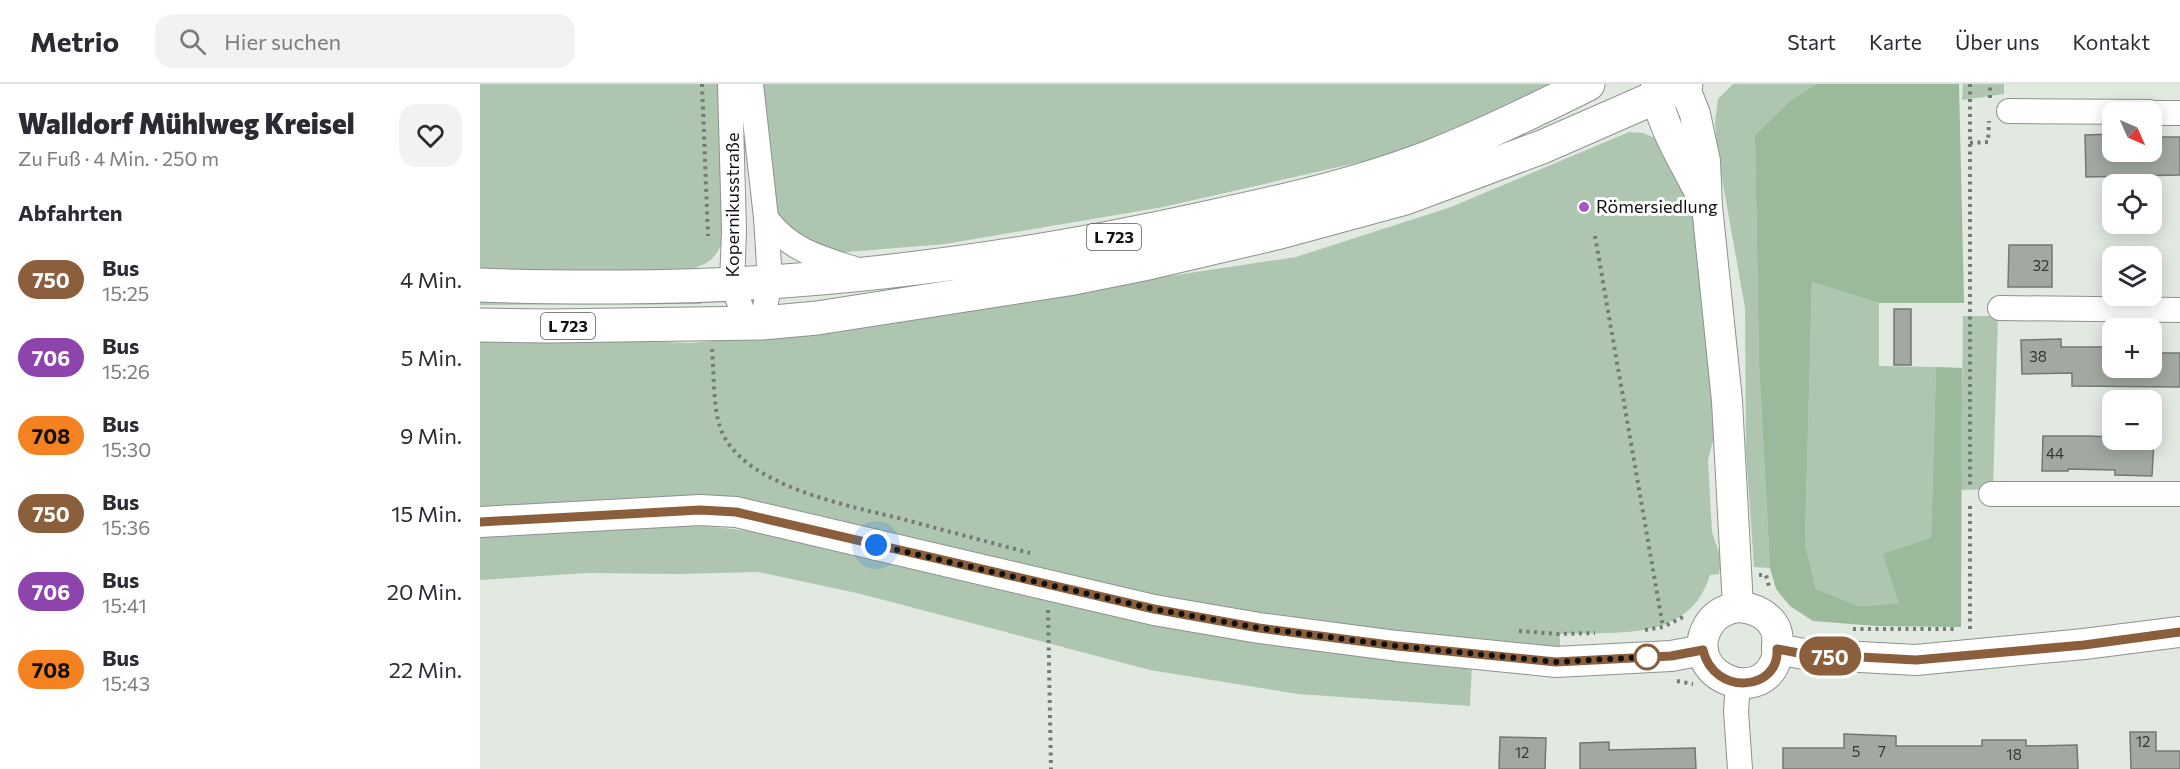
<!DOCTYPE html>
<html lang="de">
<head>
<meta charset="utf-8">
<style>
  body { margin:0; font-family:Commissioner,sans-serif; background:#f2f2f3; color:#2b2b33; height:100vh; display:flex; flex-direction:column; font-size:22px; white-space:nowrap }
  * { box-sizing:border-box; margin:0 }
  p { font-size:20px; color:#7c7c81 }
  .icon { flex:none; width:33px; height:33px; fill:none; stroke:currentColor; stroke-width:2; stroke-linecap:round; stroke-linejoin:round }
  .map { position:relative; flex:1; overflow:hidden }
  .sheet { display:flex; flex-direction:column; background:#fff; width:480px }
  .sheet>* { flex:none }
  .badge { padding:0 12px; border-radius:20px; font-size:21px; line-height:39px }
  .needle { width:39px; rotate:135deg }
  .fabs { position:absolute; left:1622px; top:18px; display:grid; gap:12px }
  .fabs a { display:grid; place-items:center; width:60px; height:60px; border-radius:12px; background:#fff; box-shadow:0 3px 15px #0003; font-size:30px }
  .you { position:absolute; width:30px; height:30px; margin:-15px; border:4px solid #fff; border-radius:50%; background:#1a73e8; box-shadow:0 0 0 9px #1a73e833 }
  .map>.badge { position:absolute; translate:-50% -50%; box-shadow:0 0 0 3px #fff }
  h2 { padding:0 18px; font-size:22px; line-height:54px }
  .round { display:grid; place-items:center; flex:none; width:63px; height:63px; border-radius:18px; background:#f2f2f3 }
  .overview { display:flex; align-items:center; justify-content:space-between; height:102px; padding:0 18px }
  h1 { font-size:28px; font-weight:800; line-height:45px }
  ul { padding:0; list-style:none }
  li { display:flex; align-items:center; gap:18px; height:78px; padding:0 18px }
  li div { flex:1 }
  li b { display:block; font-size:22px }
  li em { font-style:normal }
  li .badge { min-width:66px; font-weight:700; text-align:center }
  header { display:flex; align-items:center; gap:36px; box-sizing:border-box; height:84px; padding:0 30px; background:#fff; border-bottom:2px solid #e1e1e2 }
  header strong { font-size:28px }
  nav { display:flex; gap:33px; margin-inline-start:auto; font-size:21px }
  .search { width:420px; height:54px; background:#f2f2f3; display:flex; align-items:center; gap:15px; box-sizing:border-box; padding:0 21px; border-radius:18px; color:#7c7c81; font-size:22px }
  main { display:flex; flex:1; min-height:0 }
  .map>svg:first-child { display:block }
  .green { fill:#aec6af }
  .forest { fill:#9bb99b }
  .building { fill:#a2a9a2; stroke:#717971; stroke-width:1.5 }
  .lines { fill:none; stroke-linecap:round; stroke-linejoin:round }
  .minor-casing { stroke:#8c938c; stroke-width:26 }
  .tertiary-casing { stroke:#8c938c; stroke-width:32 }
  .primary-casing { stroke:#8c938c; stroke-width:35 }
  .path { stroke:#747a74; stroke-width:4; stroke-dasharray:3 4.5; stroke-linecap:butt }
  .minor { stroke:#fff; stroke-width:24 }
  .tertiary { stroke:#fff; stroke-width:30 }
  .primary { stroke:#fff; stroke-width:33 }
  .line-casing { stroke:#fff; stroke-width:14 }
  .line { stroke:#8b5e3c; stroke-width:9 }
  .walk { stroke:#0f120f; stroke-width:6; stroke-dasharray:0 10.8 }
  .poi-dot { fill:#a855c5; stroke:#fff; stroke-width:2 }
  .stop-dot { fill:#fff; stroke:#8b5e3c; stroke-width:3 }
  .labels { text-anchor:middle; stroke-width:6; stroke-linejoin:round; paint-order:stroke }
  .number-label { font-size:15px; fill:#343834 }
  .shield { fill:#fff; stroke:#575957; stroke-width:1.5 }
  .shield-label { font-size:16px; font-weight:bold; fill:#0f120f }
  .street-label { font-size:18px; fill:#0f120f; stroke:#fff }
  .poi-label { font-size:18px; fill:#0f120f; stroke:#fff; text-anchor:start }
</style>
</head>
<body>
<header>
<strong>Metrio</strong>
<div class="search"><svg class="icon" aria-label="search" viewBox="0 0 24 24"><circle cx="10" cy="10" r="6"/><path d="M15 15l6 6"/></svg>Hier suchen</div>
<nav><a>Start</a><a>Karte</a><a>Über uns</a><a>Kontakt</a></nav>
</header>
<main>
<section class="sheet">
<div class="overview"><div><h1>Walldorf Mühlweg Kreisel</h1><p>Zu Fuß · 4 Min. · 250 m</p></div><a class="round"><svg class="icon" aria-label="heart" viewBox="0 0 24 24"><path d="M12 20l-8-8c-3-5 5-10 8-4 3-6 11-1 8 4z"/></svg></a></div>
<h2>Abfahrten</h2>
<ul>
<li><span class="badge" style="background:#8b5e3c;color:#fff">750</span><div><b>Bus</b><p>15:25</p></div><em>4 Min.</em></li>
<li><span class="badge" style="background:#8e44ad;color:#fff">706</span><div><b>Bus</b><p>15:26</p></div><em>5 Min.</em></li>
<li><span class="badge" style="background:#f58220;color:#111">708</span><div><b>Bus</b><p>15:30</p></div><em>9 Min.</em></li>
<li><span class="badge" style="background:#8b5e3c;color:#fff">750</span><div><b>Bus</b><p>15:36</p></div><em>15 Min.</em></li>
<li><span class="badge" style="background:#8e44ad;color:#fff">706</span><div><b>Bus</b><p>15:41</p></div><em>20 Min.</em></li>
<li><span class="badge" style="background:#f58220;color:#111">708</span><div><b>Bus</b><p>15:43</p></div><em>22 Min.</em></li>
</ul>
</section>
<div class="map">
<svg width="1700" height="685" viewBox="0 0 1700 685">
  <rect width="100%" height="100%" fill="#e1e9e1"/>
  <path class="green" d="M0,0h245l1,148c-11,33 -20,33 -52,41l-194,-3z
    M277,0h796l-91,46 -84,28 -215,49 -218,37 -110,9 -48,-24 -15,-19z
    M1253,0h83l-26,17 -35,34 4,229 11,204 -16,-1 -8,-115 -1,-144 -27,-152 -3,-33 3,-24z
    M1483,0h41v10l-42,6z
    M1149,48l14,1 17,7 26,45 9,42 22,197 -9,36 4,72 9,27 -2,15 -9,1c-21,68 -93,56 -150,59v13l-108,-3 -277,-41 -405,-94 -290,5v-173l134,-1 76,3 89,-8 517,-78 155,-50z
    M1332,198l67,21v63l57,1 -5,171 -32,65 -40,3 -43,-17 -11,-46z
    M0,212h220l2,8 -222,1z
    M1483,232h35l-5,173 -32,1z
    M199,439l89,10 704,131 -2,42 -172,-12 -148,-24 -289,-76 -103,-22 -79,2 -93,-1 -106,7v-45z"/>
  <path class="forest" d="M1336,0h143l5,219h-85l-67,-21 -7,261 11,46 43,17 40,-3 -16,-49 48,-16 5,-171 26,1 -1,259 -85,-1 -63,-5 -23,-15 -14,-17 -6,-21 -11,-204 -4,-229 35,-34z"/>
  <path class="building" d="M1632,50v18h39v-15h29v38l-94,2 -1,-42z
    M1529,161h43v42h-44z
    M1414,225h17v56h-17z
    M1581,255v8h51v21h39v-15h29v34l-108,-1v-13l-50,1 -1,-34z
    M1563,352h46l23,1v3h42l-2,36 -37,-1v-5l-47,-1v2h-26z
    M1650,648h26v19h24v18h-49z
    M1364,650l52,2v10h86v-6h44v6l51,-1 1,24h-295v-21h61z
    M1020,653l46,1 -1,31h-46z
    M1129,658v8l86,-2 1,21h-116v-26z"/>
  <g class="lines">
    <defs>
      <path id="minor" d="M250,0l4,147 -2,53 15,39
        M271,0l15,134 4,63 -8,42
        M1529,27l141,1
        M1671,29h29
        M286,134c24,33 55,40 92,52
        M1520,224l180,2
        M1511,410h189
        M1258,599l-2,28 4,58"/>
      <path id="tertiary" d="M1176,0c0,34 29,78 44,109
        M1203,0l12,30 10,47 2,45 20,195 11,206
        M0,438l220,-12 36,2 418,98 105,18 138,18 159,16 115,-6 32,-6
        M1258,523c22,1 43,15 39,39 0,5 1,9 -1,14 -17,48 -95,14 -68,-34 7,-12 17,-17 30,-19z
        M1297,565l27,5 112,6 168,-16 96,-12"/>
      <path id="primary" d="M0,201c42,2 84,2 126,2 200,1 400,-25 595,-68 79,-17 161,-35 236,-65 52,-21 101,-45 151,-70
        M0,241l69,1 213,-3 55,-5 251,-39 80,-16 128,-30 129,-35 137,-51 144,-63"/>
    </defs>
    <use href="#minor" class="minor-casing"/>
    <use href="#tertiary" class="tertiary-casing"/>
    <use href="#primary" class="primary-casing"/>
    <path class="path" d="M222,0l6,152
      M1490,0v402
      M1510,14v-14
      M1490,59l18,-1 1,-21
      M1115,152l68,391
      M232,265c2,22 1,58 8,78 20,60 132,79 186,93 41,11 82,22 124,33
      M1279,491h7l4,15
      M568,526l3,159
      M1373,545h103
      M1490,545v-127
      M1165,546l18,-3 22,-11
      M1039,547l40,3 36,-1
      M1197,597l16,3"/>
    <use href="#minor" class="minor"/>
    <use href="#tertiary" class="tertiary"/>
    <use href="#primary" class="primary"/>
  </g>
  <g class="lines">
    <defs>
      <path id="line" d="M0,438l220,-12 36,2 418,97 105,19 138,18 159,16 115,-6 32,-6c11,47 77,41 74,-1l27,5 112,6 168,-15 96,-13"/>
    </defs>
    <use href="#line" class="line-casing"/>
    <use href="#line" class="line"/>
    <path class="walk" d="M396,461l278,64 105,19 138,18 159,16 91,-5"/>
  </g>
  <circle class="poi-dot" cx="1104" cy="123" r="6"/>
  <circle class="stop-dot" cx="1167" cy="573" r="12"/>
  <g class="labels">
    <g class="number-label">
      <text x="1561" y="187">32</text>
      <text x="1558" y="278">38</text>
      <text x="1575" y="375">44</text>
      <text x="1663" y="663">12</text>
      <text x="1376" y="673">5</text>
      <text x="1402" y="673">7</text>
      <text x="1042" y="674">12</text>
      <text x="1534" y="676">18</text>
    </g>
    <g class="shield">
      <rect x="607" y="140" width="54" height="26" rx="4.5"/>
      <rect x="61" y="229" width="54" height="26" rx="4.5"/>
    </g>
    <g class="shield-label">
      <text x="634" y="159">L 723</text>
      <text x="88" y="248">L 723</text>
    </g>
    <g class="street-label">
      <text transform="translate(253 121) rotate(-90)" y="6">Kopernikusstraße</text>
    </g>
    <g class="poi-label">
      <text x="1116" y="129">Römersiedlung</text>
    </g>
  </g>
</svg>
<div class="fabs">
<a><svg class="needle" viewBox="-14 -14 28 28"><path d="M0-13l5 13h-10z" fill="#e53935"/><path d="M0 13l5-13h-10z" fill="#7c7c81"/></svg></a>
<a><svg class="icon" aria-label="locate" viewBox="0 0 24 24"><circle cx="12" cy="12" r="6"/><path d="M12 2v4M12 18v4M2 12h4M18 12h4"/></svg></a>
<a><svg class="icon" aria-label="layers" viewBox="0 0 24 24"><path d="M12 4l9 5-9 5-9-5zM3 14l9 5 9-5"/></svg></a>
<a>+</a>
<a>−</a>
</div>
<div class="you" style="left:396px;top:461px"></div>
<b class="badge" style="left:1350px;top:572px;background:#8b5e3c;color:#fff">750</b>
</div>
</main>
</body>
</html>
